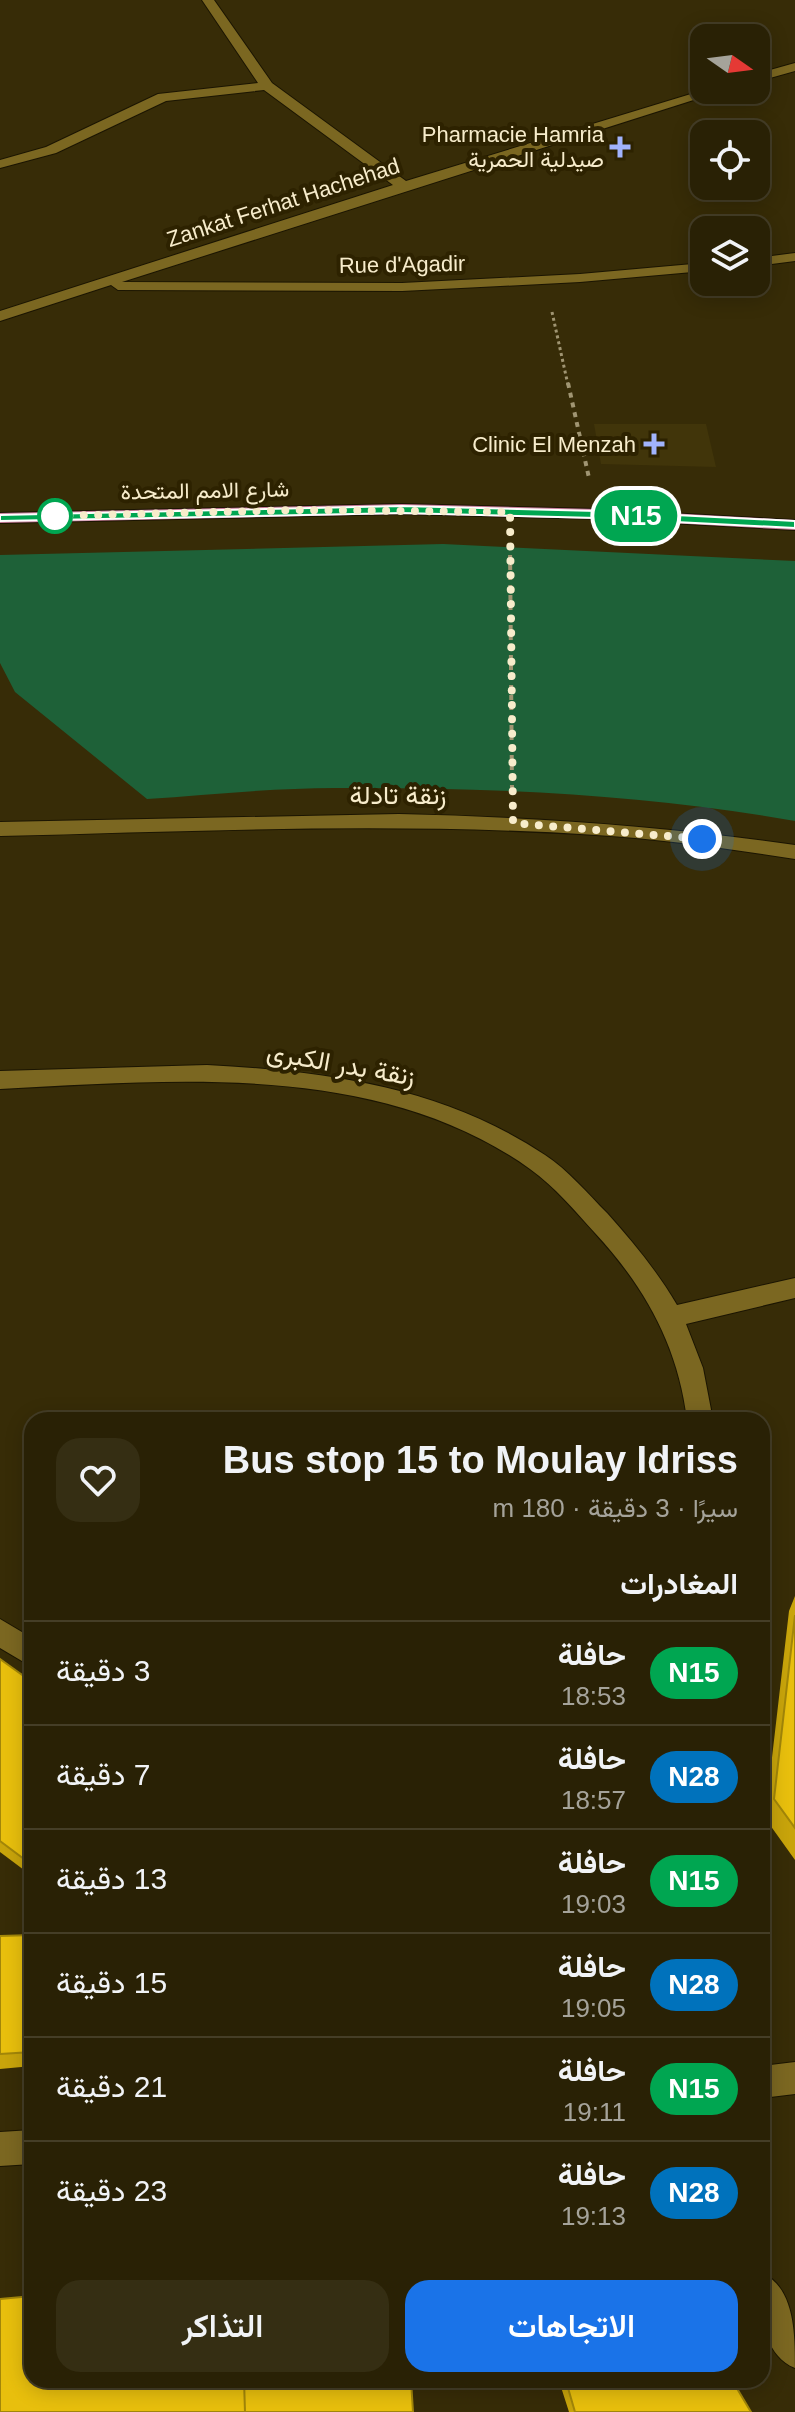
<!DOCTYPE html>
<html lang="ar">
<head>
<meta charset="utf-8">
<style>
  body { margin:0; font-family:Helvetica,Vazirmatn,sans-serif; background:#352e13; color:#f1f3f6; direction:rtl; height:100vh; display:flex; flex-direction:column; font-size:30px; white-space:nowrap }
  * { box-sizing:border-box; margin:0 }
  p { font-size:26px; color:#a5a39a }
  .icon { flex:none; width:44px; height:44px; fill:none; stroke:currentColor; stroke-width:2; stroke-linecap:round; stroke-linejoin:round }
  .map { position:relative; flex:1; overflow:hidden; direction:ltr }
  .panel { position:absolute; left:24px; top:1412px; width:746px; height:976px; display:flex; flex-direction:column; background:#292105; border-radius:24px; box-shadow:0 4px 20px #0003,0 0 0 2px #453e27; direction:rtl }
  .panel>* { flex:none }
  .badge { padding:0 16px; border-radius:26px; font-size:28px; line-height:52px }
  .needle { width:52px; rotate:104deg }
  .fabs { position:absolute; left:690px; top:24px; display:grid; gap:16px }
  .fabs a { display:grid; place-items:center; width:80px; height:80px; border-radius:16px; background:#292105; box-shadow:0 4px 20px #0003,0 0 0 2px #453e27; font-size:40px }
  .you { position:absolute; width:40px; height:40px; margin:-20px; border:6px solid #fff; border-radius:50%; background:#1a73e8; box-shadow:0 0 0 12px #1a73e833 }
  .map>.badge { position:absolute; translate:-50% -50%; box-shadow:0 0 0 4px #fff }
  h2 { padding:0 32px; font-size:30px; line-height:72px }
  .round { display:grid; place-items:center; flex:none; width:84px; height:84px; border-radius:24px; background:#352e13 }
  .head { display:flex; align-items:center; justify-content:space-between; height:136px; padding:0 32px }
  h1 { font-size:38px; font-weight:600; line-height:60px }
  .action { display:flex; gap:16px; margin-top:auto; padding:16px 32px }
  .action a { flex:1; height:92px; border-radius:24px; background:#1a73e8; color:#fff; font-size:32px; font-weight:600; line-height:92px; text-align:center }
  .action a+a { background:#352e13; color:#f1f3f6 }
  ul { padding:0; list-style:none }
  li { display:flex; align-items:center; gap:24px; height:104px; padding:0 32px; border-top:2px solid #453e27 }
  li div { flex:1 }
  li b { display:block; font-size:30px }
  li em { font-style:normal }
  li .badge { min-width:88px; font-weight:700; text-align:center }
  .map>svg:first-child { display:block }
  .built { fill:#41350a }
  .green { fill:#1e6138 }
  .lines { fill:none; stroke-linecap:round; stroke-linejoin:round }
  .minor-casing { stroke:#1b1502; stroke-width:2 }
  .major-casing { stroke:#1b1502; stroke-width:2 }
  .path-far1 { stroke:#a09572; stroke-width:3; stroke-dasharray:3 3; stroke-linecap:butt }
  .path { stroke:#a09572; stroke-width:4; stroke-dasharray:5 5; stroke-linecap:butt }
  .minor { fill:#7b6721; fill-rule:evenodd }
  .major { fill:#c87e9a; fill-rule:evenodd }
  .wall { fill:#c8a40b }
  .building { fill:#e8bf0d; stroke:#a28609; stroke-width:2 }
  .line { fill:#00a651; stroke:#fff; stroke-width:2 }
  .walk { stroke:#f7eccb; stroke-width:8; stroke-dasharray:0 14.4 }
  .poi-dot { fill:#a1b3fd; stroke:#2d2200; stroke-width:3 }
  .stop-dot { fill:#fff; stroke:#00a651; stroke-width:4 }
  .labels { text-anchor:middle; stroke-width:8; stroke-linejoin:round; paint-order:stroke }
  .far-poi-label { font-size:22px; fill:#f7eccb; stroke:#2d2200; text-anchor:end }
  .far-street-label { font-size:22px; fill:#f7eccb; stroke:#2d2200 }
  .street-label { font-size:26px; fill:#f7eccb; stroke:#2d2200 }
</style>
</head>
<body>
<div class="map">
<svg width="795" height="2412" viewBox="0 0 795 2412">
  <rect width="100%" height="100%" fill="#372c07"/>
  <path class="built" d="M594,424h112l10,43 -115,-3z"/>
  <path class="green" d="M443,544l352,17v260c-151,-27 -307,-34 -460,-33 -62,0 -126,7 -188,11l-132,-107 -15,-29v-108z"/>
  <g class="lines">
    <defs>
      <path id="minor" d="M202,0h12l58,83 134,98 298,-91h21l-603,192 280,1 178,-9 124,-11v8l-124,11 -178,9 -284,-1 -7,-5 -111,36v-10l393,-126 -129,-95 -98,11 -110,52 -56,15v-8l46,-13 112,-53 100,-11z
        M795,63v8l-39,11v-8z
        M795,253v8l-39,5v-8z
        M399,814c133,3 264,12 396,31v14c-66,-10 -132,-20 -199,-24 -199,-13 -397,-4 -596,1v-14z
        M207,1065c119,6 236,22 338,90 23,15 42,38 62,58 26,29 50,58 70,92l118,-27v20l-109,26 17,44 10,52h-26c-9,-74 -42,-133 -92,-187 -20,-22 -40,-46 -65,-64 -151,-108 -354,-89 -530,-80v-18z
        M0,1619l32,19v29l-32,-19z
        M795,2062v32l-33,4v-32z
        M32,2130v34l-32,2v-34z
        M762,2273c33,15 33,62 33,95 -36,-15 -33,-62 -33,-95z"/>
      <path id="major" d="M402,504l195,5 198,11v10l-198,-11 -195,-5 -402,9v-10z"/>
    </defs>
    <use href="#minor" class="minor-casing"/>
    <use href="#major" class="major-casing"/>
    <path class="path-far1" d="M552,312l16,73"/>
    <path class="path" d="M568,383l21,95
      M510,545l2,246"/>
    <use href="#minor" class="minor"/>
    <use href="#major" class="major"/>
  </g>
  <path class="wall" d="M795,1596v264l-30,-42 24,-207z
    M0,1659l32,23v194l-32,-24z
    M32,1935v131l-32,3v-133z
    M566,2381l185,31h-182l-8,-25z"/>
  <path class="building" d="M795,1615v213l-21,-29z
    M0,1659l32,23v183l-32,-24z
    M32,1935v117l-32,2v-118z
    M32,2296v84h212l1,32h-245v-113z
    M244,2380h167l2,32h-168z
    M568,2380h164l19,32h-176l-9,-31z"/>
  <path class="line" d="M402,506l195,5 198,10v7l-198,-10 -195,-5 -402,8v-6z"/>
  <g class="lines">
    <path class="walk" d="M55,516l245,-6 210,2 3,311 189,16"/>
  </g>
  <g class="poi-dot">
    <path d="M616 135h8v8h8v8h-8v8h-8v-8h-8v-8h8z"/>
    <path d="M650 432h8v8h8v8h-8v8h-8v-8h-8v-8h8z"/>
  </g>
  <circle class="stop-dot" cx="55" cy="516" r="16"/>
  <g class="labels">
    <g class="far-poi-label">
      <text x="604" y="142">Pharmacie Hamria<tspan x="604" dy="25">صيدلية الحمرية</tspan></text>
      <text x="636" y="452">Clinic El Menzah</text>
    </g>
    <g class="far-street-label">
      <text transform="translate(283 202) rotate(-18)" y="8">Zankat Ferhat Hachehad</text>
      <text transform="translate(402 264) rotate(-1)" y="8">Rue d'Agadir</text>
      <text transform="translate(205 490) rotate(-1)" y="8">شارع الامم المتحدة</text>
    </g>
    <g class="street-label">
      <text x="398" y="804">زنقة تادلة</text>
      <text transform="translate(341 1064) rotate(10)" y="9">زنقة بدر الكبرى</text>
    </g>
  </g>
</svg>
<div class="fabs">
<a><svg class="needle" viewBox="-14 -14 28 28"><path d="M0-13l5 13h-10z" fill="#e53935"/><path d="M0 13l5-13h-10z" fill="#a5a39a"/></svg></a>
<a><svg class="icon" aria-label="locate" viewBox="0 0 24 24"><circle cx="12" cy="12" r="6"/><path d="M12 2v4M12 18v4M2 12h4M18 12h4"/></svg></a>
<a><svg class="icon" aria-label="layers" viewBox="0 0 24 24"><path d="M12 4l9 5-9 5-9-5zM3 14l9 5 9-5"/></svg></a>
</div>
<div class="you" style="left:702px;top:839px"></div>
<b class="badge" style="left:636px;top:516px;background:#00a651;color:#fff">N15</b>
<section class="panel">
<div class="head"><div><h1>Bus stop 15 to Moulay Idriss</h1><p>سيرًا · 3 دقيقة · 180 m</p></div><a class="round"><svg class="icon" aria-label="heart" viewBox="0 0 24 24"><path d="M12 20l-8-8c-3-5 5-10 8-4 3-6 11-1 8 4z"/></svg></a></div>
<h2>المغادرات</h2>
<ul>
<li><span class="badge" style="background:#00a651;color:#fff">N15</span><div><b>حافلة</b><p>18:53</p></div><em>3 دقيقة</em></li>
<li><span class="badge" style="background:#0072bc;color:#fff">N28</span><div><b>حافلة</b><p>18:57</p></div><em>7 دقيقة</em></li>
<li><span class="badge" style="background:#00a651;color:#fff">N15</span><div><b>حافلة</b><p>19:03</p></div><em>13 دقيقة</em></li>
<li><span class="badge" style="background:#0072bc;color:#fff">N28</span><div><b>حافلة</b><p>19:05</p></div><em>15 دقيقة</em></li>
<li><span class="badge" style="background:#00a651;color:#fff">N15</span><div><b>حافلة</b><p>19:11</p></div><em>21 دقيقة</em></li>
<li><span class="badge" style="background:#0072bc;color:#fff">N28</span><div><b>حافلة</b><p>19:13</p></div><em>23 دقيقة</em></li>
</ul>
<div class="action"><a>الاتجاهات</a><a>التذاكر</a></div>
</section>
</div>
</body>
</html>
